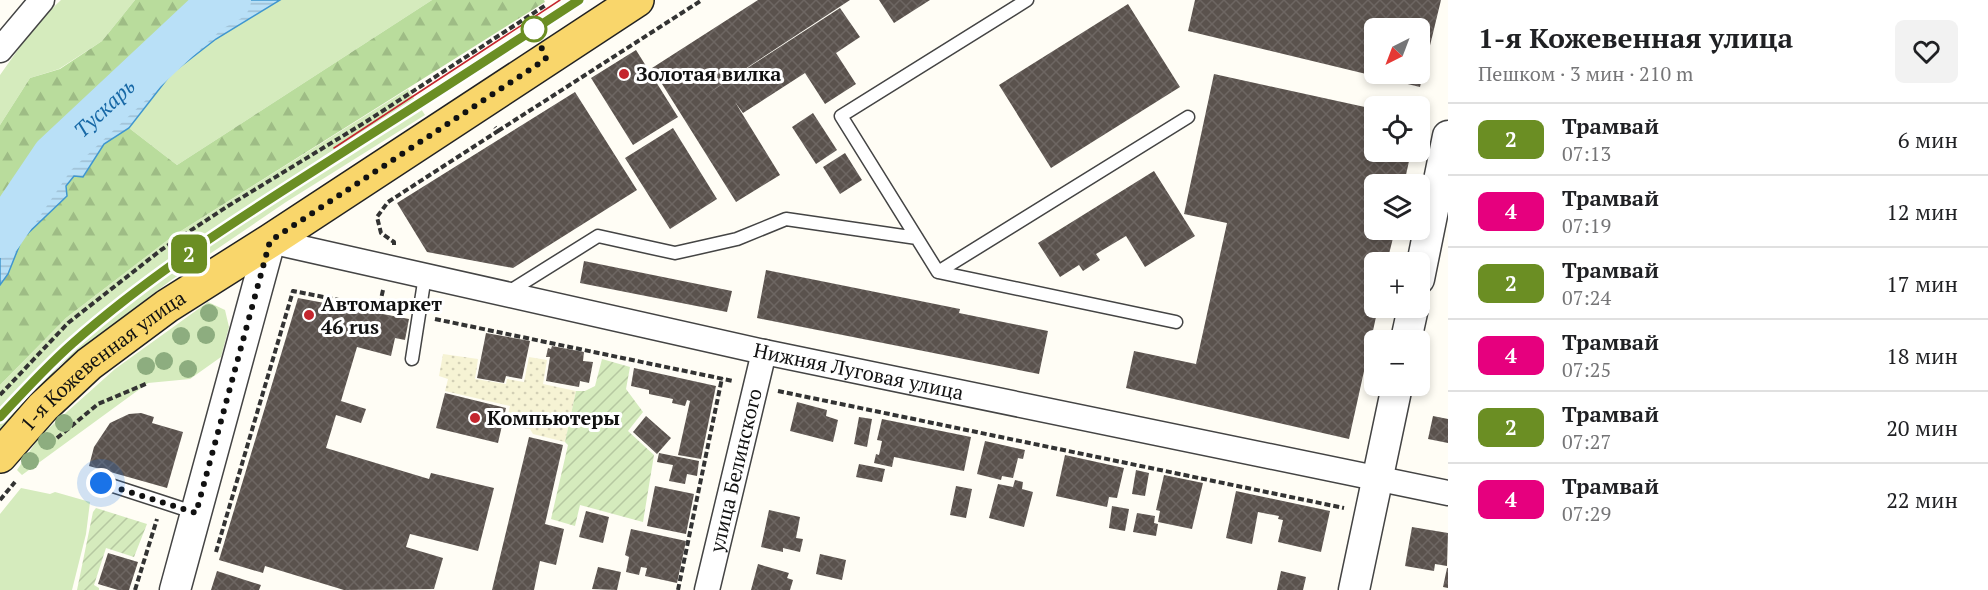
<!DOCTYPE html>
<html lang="ru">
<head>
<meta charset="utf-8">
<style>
  body { margin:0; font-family:"PT Serif",serif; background:#f2f2f2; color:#202124; height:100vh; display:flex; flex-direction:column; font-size:22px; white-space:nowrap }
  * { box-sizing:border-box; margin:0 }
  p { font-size:20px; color:#757577 }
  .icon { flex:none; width:33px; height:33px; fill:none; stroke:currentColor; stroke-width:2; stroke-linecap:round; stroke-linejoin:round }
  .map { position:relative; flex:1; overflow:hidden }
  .sheet { display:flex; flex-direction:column; background:#fff; width:540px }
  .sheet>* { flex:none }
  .badge { padding:0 12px; border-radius:9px; font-size:21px; line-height:39px }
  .needle { width:39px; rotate:222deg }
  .controls { position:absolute; left:1364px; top:18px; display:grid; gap:12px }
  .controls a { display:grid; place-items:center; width:66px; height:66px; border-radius:9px; background:#fff; box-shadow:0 3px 9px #0003; font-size:30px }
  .you { position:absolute; width:30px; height:30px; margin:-15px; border:4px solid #fff; border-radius:50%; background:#1a73e8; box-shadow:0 0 0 9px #1a73e833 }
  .map>.badge { position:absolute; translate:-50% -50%; box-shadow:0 0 0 3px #fff }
  .round { display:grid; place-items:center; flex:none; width:63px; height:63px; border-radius:9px; background:#f2f2f2 }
  .overview { display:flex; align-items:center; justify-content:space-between; height:102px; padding:0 30px }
  h1 { font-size:28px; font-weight:600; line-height:45px }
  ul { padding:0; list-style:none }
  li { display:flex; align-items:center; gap:18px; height:72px; padding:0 30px; border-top:2px solid #e0e0e0 }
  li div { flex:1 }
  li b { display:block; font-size:22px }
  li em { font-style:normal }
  li .badge { min-width:66px; font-weight:700; text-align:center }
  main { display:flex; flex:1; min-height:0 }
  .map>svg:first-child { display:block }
  .farmland { fill:url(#farmland-dots) }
  .grass { fill:#d5ebbd }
  .forest { fill:url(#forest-firs) }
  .garden { fill:url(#garden-furrows) }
  .water { fill:url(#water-rules); stroke:#3f96cf; stroke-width:1.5 }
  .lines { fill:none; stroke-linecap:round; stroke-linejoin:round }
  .river { stroke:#b9e0f7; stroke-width:44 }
  .building { fill:url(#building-cross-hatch); fill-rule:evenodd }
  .service-casing { stroke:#444; stroke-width:15 }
  .minor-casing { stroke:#444; stroke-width:27 }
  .tertiary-casing { stroke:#444; stroke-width:33 }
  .primary-casing { stroke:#222; stroke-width:36 }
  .path { stroke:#333; stroke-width:4; stroke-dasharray:6 3; stroke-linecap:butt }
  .service { stroke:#fff; stroke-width:12 }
  .minor { stroke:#fff; stroke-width:24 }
  .tertiary { stroke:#fff; stroke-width:30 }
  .primary { stroke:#f9d66b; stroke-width:33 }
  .tram { stroke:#c4262e; stroke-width:1.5 }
  .tree { fill:#8dad7f }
  .line-casing { stroke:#fff; stroke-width:14 }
  .line { stroke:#6b8e23; stroke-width:9 }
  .walk { stroke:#111; stroke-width:6; stroke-dasharray:0 10.8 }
  .stop-dot { fill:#fff; stroke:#6b8e23; stroke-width:3 }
  .poi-dot { fill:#c4262e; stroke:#fff; stroke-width:2 }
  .labels { text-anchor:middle; stroke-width:6; stroke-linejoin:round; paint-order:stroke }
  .poi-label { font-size:20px; font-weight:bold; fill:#111; stroke:#fff; text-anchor:start }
  .street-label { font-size:20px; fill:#111; stroke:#fff }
  .water-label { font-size:21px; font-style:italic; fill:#1768a6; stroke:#fff }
</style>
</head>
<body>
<main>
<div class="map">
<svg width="1448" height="590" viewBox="0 0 1448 590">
  <defs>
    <pattern id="farmland-dots" width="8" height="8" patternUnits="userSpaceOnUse" patternTransform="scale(1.5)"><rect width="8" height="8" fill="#f6f3d4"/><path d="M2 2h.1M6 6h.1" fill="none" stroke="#d2cfb5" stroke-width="1.8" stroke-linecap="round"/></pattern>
    <pattern id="forest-firs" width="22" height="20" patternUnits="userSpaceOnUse" patternTransform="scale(1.5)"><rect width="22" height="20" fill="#b9dc9c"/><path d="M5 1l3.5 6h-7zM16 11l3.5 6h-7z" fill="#9ebc85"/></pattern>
    <pattern id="garden-furrows" width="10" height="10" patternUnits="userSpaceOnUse" patternTransform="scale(1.5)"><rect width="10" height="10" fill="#d5ebbd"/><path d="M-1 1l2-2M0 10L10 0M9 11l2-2" fill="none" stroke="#b6c8a1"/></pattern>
    <pattern id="water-rules" width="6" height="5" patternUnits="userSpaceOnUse" patternTransform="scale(1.5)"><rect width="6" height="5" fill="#b9e0f7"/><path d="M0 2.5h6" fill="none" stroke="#9ebfd3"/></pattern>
    <pattern id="building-cross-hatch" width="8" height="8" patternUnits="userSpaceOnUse" patternTransform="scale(1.5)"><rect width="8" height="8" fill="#5a524d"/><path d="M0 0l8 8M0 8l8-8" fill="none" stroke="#6d6662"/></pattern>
  </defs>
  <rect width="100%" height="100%" fill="#fffdf5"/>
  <path class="farmland" d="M443,354l35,5 -3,20 31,5 1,-5 17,3 5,-25 18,3 -4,24 33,7 -11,51 -32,-8 -3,-5 -24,-4 4,-19 -65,-15 3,-12 -9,-3z"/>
  <path class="grass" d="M61,0h74l-33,41 -43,28 -29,9 -30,47v-50l37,-52z
    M280,0h152l-255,165 -48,-37 42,-54 45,-35z
    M408,89l17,26 -139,87 -116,79 -111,85 -59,71v-52l66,-67 107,-82z
    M208,302l17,8 4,17 -8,30 -31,22 -42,4 -126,92 -5,-5 23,-34 75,-67z
    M21,488l29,6 5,-2 35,10 -4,32 -14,56h-72v-76z"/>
  <path class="forest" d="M135,0h79l-54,36 -35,33 -3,12 1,11 -27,25 -13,-1 -52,46 -16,32 -15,12v-81l30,-47 30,-9 42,-28z
    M432,0h112l1,2 -372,234 -107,82 -66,67v-100l8,-11 14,-35 45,-43 -1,-10 8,-11 9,2 21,-33 25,-16 48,37z"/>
  <path class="garden" d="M602,359l28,8 -4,22 17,23 -15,19 26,24 -11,67 -63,-17 -5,21 -24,-7 17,-74 -3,-3 11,-51h9l10,-5z
    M96,508l51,16 -13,33 -28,-9 -12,37 5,3v2h-22l16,-78z"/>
  <path class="water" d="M214,0h66l-64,39 -45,35 -42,54 -25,16 -21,33 -9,-1 -8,10 1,10 -45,43 -14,35 -8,11v-79l15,-12 16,-32 34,-37 18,-9 13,1 27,-25 -1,-11 3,-12 35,-33z"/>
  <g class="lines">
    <path class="river" id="s1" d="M0,236l54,-80 155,-145 20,-11"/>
  </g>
  <path class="building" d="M758,0h92l-146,96 136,-88 20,29 -24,16 20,31 -31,20 -20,-31 -62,40 -8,-11 45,73 -44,27 -84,-134z
    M879,0h51l-36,23z
    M1195,0h246l-21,87 -232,-56zM1374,28h45v46h-45z
    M1128,4l52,83 -129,81 -52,-83z
    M636,50l42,67 -45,28 -42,-67z
    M1214,74l160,35v43h37l-7,32h-30v46h21l-8,32h-13v46h4l-29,131 -223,-51 8,-37 62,13 31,-141 -43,-9z
    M575,92l62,98 -124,78 -86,-16 -30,-49z
    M813,113l24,37 -21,14 -24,-37z
    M673,128l44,71 -47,30 -45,-71z
    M845,153l17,27 -22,14 -17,-27z
    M1154,171l41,65 -50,31 -19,-31 -30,18 4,6 -17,11 -4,-6 -19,12 -22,-34z
    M584,261l148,30 -5,21 -147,-29z
    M766,270l194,39 -1,4 89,18 -9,43 -282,-56z
    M298,298l111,21 -4,21 -10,-2 -4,18 -34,-9 -16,54 25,8 -5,14 -25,-8 -10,33 103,31 2,-6 63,15 -16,63 -68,-17 -4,13 37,11 -9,31 -90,1 -79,-24 -2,7 -44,-13z
    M486,333l44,8 -8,38 -16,-3 -2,7 -27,-5z
    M552,346l32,6 -1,9 10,1 -4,21 -9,-2 -1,6 -33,-6 4,-24h-4l2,-9 3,1z
    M634,368l82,18 -15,73 -23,-4 12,-54 -3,-1 -2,6 -13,-3 1,-4 -24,-5v-4l-18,-4z
    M445,393l61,15 -8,35 -62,-15z
    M797,402l30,8 -1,6 12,4 -5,22 -43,-11z
    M141,413l13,4 -2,6 31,9 -16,56 -78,-22 5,-19 16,-24 19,-9z
    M646,416l25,22 -14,16 -24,-22z
    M1433,416l15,3v24l-20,-4z
    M859,417l13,2 -5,28 -13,-3z
    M882,419l89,18 -7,34 -70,-14 -2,10 -18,-4 2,-9 3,1 3,-14 -5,-1z
    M529,437l34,8 -18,79 19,5 -8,36 -16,-4 -6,29h-42z
    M985,441l40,9 -2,9 -5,-1 -5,20 -11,-2 -1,4 -24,-6z
    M659,453l40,8 -2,15 -10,-2 -2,10 -16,-3 4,-16 -16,-3z
    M1065,455l59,13 -7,30 -8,-1 -2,10 -51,-11z
    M859,464l26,5 -3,13 -26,-5z
    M1136,470l13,3 -4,23 -13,-2z
    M1164,475l39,8 -11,46 -34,-7 2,-11 -4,-1z
    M1015,480l8,2 -1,7 11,3 -9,35 -35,-9 9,-34 15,3z
    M655,486l39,8 -8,40 -39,-8z
    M956,486l16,3 -6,29 -16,-3z
    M1236,491l94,20 -9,41 -43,-10 5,-22 -5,-1 1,-3 -21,-4 -6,32 -26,-6z
    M1112,506l17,3 -4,22 -16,-3z
    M769,510l31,7 -4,21 7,1 -3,13 -17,-4v4l-22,-5z
    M586,511l23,6 -6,26 -24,-6z
    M1137,513l18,3 -1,7 4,1 -2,12 -23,-4z
    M1412,527l36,6 -1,33 -12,-2 -1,7 -29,-5z
    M631,529l55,12 -9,42 -32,-7 2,-8 -6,-1 -2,8 -13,-3 3,-15 -4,-2z
    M108,553l30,9 -9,28h-11l-20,-6z
    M820,554l26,6 -4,20 -26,-6z
    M758,564l31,9 -2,5 6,2 -3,10h-39z
    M598,567l23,5 -4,18 -25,-1z
    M1447,568h1v20l-5,-1z
    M217,571l44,14 -2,5h-48z
    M1281,571l25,6 -3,13h-26z"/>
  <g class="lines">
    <defs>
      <path id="service" d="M1027,0l-186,116 97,156 250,-155
        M938,272l238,50
        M507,293l91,-57 77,17 62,-14 49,-20 131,19
        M412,359l13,-83
        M101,482l95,31"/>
      <g id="minor">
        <path d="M0,50l42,-50"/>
        <path id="s2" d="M270,241l494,111 684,141"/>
        <path id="s3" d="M707,590l57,-238"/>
      </g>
      <path id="tertiary" d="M1419,279l29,-143
        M1406,340l7,-32
        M175,590l95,-349
        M1354,590l43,-204"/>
      <g id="primary">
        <path id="s4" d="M0,456l43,-49 46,-43 78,-58 103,-65 367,-241"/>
      </g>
    </defs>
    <use href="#service" class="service-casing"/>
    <use href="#minor" class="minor-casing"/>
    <use href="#tertiary" class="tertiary-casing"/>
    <use href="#primary" class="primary-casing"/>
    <path class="path" d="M498,131l204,-131
      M394,245v-3l-13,-9 -4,-16 11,-15 110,-71 -3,-4
      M383,290l-4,18 22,4
      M435,319l298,62
      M778,391l566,117
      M0,395l68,-72 93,-73 67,-44 136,-83 182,-118
      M57,438l41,-34 50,-21
      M0,500l15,-18
      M216,552l77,-261 86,17
      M135,590l22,-71
      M678,590l44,-212"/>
    <use href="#service" class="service"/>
    <use href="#minor" class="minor"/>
    <use href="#tertiary" class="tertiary"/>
    <use href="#primary" class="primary"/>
    <path class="tram" d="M334,148l226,-148
      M0,417c24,-26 47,-52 74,-75 85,-75 184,-135 279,-196 76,-48 150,-98 226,-146"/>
  </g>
  <g class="tree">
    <circle cx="209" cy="313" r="9"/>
    <circle cx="206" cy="335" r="9"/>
    <circle cx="181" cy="336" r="9"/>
    <circle cx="164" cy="361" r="9"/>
    <circle cx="146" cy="366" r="9"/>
    <circle cx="188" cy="369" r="9"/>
    <circle cx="64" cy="423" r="9"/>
    <circle cx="47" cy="441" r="9"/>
    <circle cx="30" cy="461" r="9"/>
  </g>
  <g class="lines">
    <defs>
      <path id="line" d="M0,417c24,-26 47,-51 73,-74 88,-78 191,-140 289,-203 73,-46 145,-93 217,-140"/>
    </defs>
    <use href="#line" class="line-casing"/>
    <use href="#line" class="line"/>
    <path class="walk" d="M101,483l95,30 74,-272 276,-182 -12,-30"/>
  </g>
  <circle class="stop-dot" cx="534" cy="29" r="12"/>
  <g class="poi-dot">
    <circle cx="624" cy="74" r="6"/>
    <circle cx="309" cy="315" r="6"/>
    <circle cx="475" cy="418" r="6"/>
  </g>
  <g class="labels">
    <g class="poi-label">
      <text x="636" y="81">Золотая вилка</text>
      <text x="321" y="311">Автомаркет<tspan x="321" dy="23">46 rus</tspan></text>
      <text x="487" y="425">Компьютеры</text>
    </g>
    <g class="street-label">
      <text dy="7" stroke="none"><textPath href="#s4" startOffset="141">1-я Кожевенная улица</textPath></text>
      <text dy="7" stroke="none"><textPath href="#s2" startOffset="603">Нижняя Луговая улица</textPath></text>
      <text dy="7" stroke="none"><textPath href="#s3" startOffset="123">улица Белинского</textPath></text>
    </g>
    <g class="water-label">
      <text dy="7" stroke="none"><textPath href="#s1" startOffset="166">Тускарь</textPath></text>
    </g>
  </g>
</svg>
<div class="controls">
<a><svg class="needle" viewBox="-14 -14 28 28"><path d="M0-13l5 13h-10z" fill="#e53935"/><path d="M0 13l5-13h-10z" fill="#757577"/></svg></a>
<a><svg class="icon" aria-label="locate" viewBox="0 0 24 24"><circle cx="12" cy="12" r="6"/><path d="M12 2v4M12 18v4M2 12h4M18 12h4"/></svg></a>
<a><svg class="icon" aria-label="layers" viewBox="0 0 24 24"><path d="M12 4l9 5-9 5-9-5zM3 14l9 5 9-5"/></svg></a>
<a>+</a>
<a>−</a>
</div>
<div class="you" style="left:101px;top:483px"></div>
<b class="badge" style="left:189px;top:254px;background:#6b8e23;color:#fff">2</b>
</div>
<section class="sheet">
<div class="overview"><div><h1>1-я Кожевенная улица</h1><p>Пешком · 3 мин · 210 m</p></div><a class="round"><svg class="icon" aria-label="heart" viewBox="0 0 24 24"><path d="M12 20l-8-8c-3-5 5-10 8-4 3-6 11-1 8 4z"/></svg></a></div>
<ul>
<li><span class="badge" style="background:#6b8e23;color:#fff">2</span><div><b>Трамвай</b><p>07:13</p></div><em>6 мин</em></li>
<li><span class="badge" style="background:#e6007e;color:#fff">4</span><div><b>Трамвай</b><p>07:19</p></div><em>12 мин</em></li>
<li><span class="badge" style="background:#6b8e23;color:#fff">2</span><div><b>Трамвай</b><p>07:24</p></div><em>17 мин</em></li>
<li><span class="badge" style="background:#e6007e;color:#fff">4</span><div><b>Трамвай</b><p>07:25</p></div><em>18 мин</em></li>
<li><span class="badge" style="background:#6b8e23;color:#fff">2</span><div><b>Трамвай</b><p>07:27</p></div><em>20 мин</em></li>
<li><span class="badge" style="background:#e6007e;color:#fff">4</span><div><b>Трамвай</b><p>07:29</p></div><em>22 мин</em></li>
</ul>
</section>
</main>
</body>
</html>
